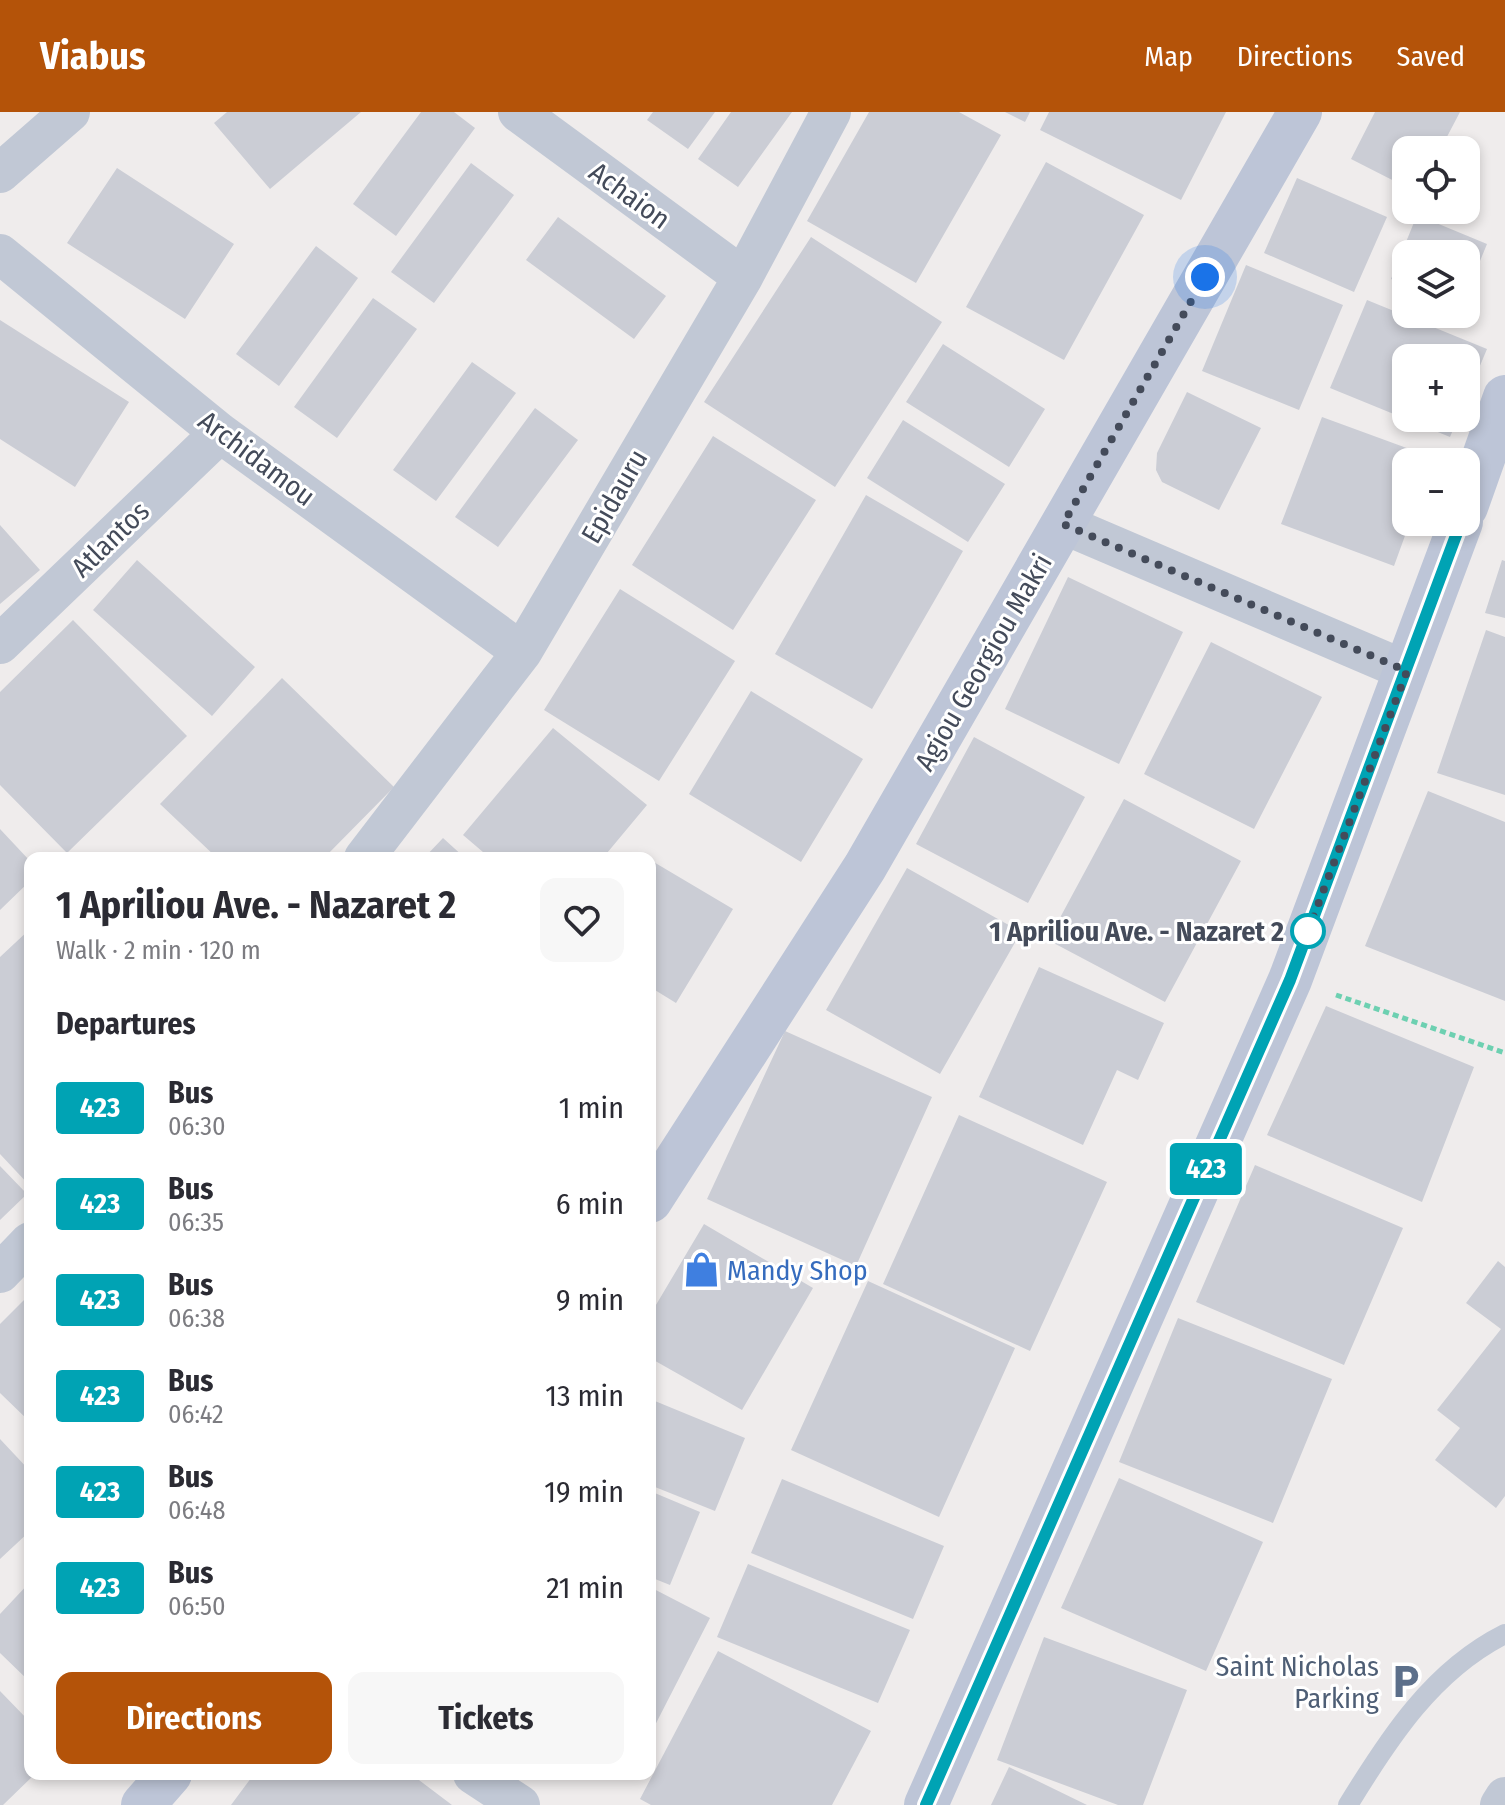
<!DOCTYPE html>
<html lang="en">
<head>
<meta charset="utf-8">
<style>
  body { margin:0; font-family:"Fira Sans Condensed",sans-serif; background:#f7f7f7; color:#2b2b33; height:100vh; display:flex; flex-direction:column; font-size:30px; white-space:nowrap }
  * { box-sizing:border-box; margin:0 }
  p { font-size:26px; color:#7c7c81 }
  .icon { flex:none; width:44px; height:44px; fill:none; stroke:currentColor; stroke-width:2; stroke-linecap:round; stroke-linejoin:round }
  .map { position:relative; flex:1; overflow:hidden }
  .panel { position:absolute; left:24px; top:740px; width:632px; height:928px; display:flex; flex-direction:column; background:#fff; border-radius:16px; box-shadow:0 4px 12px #0003 }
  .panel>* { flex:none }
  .badge { padding:0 16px; border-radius:6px; font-size:28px; line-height:52px }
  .tools { position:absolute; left:1392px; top:24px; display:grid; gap:16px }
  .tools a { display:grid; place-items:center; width:88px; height:88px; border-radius:16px; background:#fff; box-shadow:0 4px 12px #0003; font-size:40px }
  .you { position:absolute; width:40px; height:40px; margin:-20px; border:6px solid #fff; border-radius:50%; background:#1a73e8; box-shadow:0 0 0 12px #1a73e833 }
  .map>.badge { position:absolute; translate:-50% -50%; box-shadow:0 0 0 4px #fff }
  h2 { padding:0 32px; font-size:30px; line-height:72px }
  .round { display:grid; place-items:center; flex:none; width:84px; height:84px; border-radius:16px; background:#f7f7f7 }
  .summary { display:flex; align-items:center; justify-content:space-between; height:136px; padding:0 32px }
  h1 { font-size:38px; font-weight:700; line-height:60px }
  .primary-button { display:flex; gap:16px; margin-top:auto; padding:16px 32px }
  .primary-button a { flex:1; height:92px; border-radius:16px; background:#b45309; color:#fff; font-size:32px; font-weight:700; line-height:92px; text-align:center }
  .primary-button a+a { background:#f7f7f7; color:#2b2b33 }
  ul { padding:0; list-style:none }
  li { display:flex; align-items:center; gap:24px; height:96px; padding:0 32px }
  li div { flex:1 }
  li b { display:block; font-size:30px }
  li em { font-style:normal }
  li .badge { min-width:88px; font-weight:700; text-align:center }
  header { display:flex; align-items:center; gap:48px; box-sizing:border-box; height:112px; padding:0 40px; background:#b45309; color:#fff }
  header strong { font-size:38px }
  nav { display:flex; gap:44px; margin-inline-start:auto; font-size:28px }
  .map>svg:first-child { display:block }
  .building { fill:#cbcdd5 }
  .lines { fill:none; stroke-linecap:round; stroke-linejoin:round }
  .path { stroke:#6dd0b1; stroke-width:5; stroke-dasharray:6 4; stroke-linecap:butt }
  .lane { stroke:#c1c8d5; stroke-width:20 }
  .street { stroke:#c1c8d5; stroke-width:40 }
  .secondary { stroke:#bdc5d7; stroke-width:44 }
  .line-casing { stroke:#fff; stroke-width:18 }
  .line { stroke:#00a3b4; stroke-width:12 }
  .walk { stroke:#444b5a; stroke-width:8; stroke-dasharray:0 14.4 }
  .stop-dot { fill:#fff; stroke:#00a3b4; stroke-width:4 }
  .labels { text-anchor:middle; stroke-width:6; stroke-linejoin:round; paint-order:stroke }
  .street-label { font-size:28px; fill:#444b5a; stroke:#fff }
  .stop-label { font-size:28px; font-weight:bold; fill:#444b5a; stroke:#fff; text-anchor:end }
  .shop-label { font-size:28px; fill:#366cbe; stroke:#fff; text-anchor:start }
  .service-label { font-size:28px; fill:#4e5e75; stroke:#fff; text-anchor:end }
</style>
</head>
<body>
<header>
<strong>Viabus</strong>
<nav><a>Map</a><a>Directions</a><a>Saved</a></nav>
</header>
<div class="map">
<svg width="1505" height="1693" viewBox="0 0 1505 1693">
  <rect width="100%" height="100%" fill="#efecec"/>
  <path class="building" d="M227,0h134l-91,77 -56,-66z
    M421,0h33l21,16 -79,108 -43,-32z
    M653,0h62l-27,37 -41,-29z
    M731,0h61l-54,75 -40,-28z
    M869,0h90l42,23 -85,148 -109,-62z
    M1005,0h25l-5,10z
    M1049,0h177l-45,88 -141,-70z
    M1375,0h85l-20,38h-34v37l-55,-28z
    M1046,50l98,53 -80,145 -98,-53z
    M471,51l43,32 -80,108 -43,-31z
    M117,56l117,76 -49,75 -118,-76z
    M1297,66l90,39 -33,75 -90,-39z
    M1417,103l70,29 -21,51v-41h-60v31l-15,-6z
    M558,105l108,79 -32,43 -108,-79z
    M811,125l131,85 -107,165 -131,-85z
    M316,134l42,32 -79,108 -43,-32z
    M1246,153l97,40 -44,105 -97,-39z
    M373,186l44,31 -80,109 -43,-31z
    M1367,188l120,49 -21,50v-41h-60v60h52l-8,19 -120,-49z
    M0,208l129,82 -54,85 -75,-48z
    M943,232l102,65 -36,58 -103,-65z
    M472,250l44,31 -80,108 -43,-31z
    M1187,280l74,36 -42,82 -57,-28 -6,-12 1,-17z
    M535,296l43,32 -80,107 -43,-30z
    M1322,305l112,41 -1,4h-27v60h4l-16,44 -113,-42z
    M903,308l102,64 -37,58 -101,-64z
    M713,324l103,64 -83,130 -101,-65z
    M866,383l97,56 -91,158 -97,-55z
    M0,413l40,45 -40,34z
    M137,448l118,107 -43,49 -119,-106z
    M1502,448l3,1v57l-20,-5z
    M1068,465l115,55 -64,132 -114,-55z
    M620,477l115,72 -76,120 -115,-71z
    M73,508l114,116 -120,117 -67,-68v-93z
    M1486,518l19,7v158l-68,-22z
    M1211,530l111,55 -68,132 -110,-55z
    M282,566l112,109 -70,71h-107l-57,-54z
    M751,579l112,68 -62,103 -112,-68z
    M553,616l94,77 -40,48 5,5h-122l-27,-23z
    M974,625l111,60 -57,106 -112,-59z
    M1428,679l77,31v179l-140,-55z
    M1124,687l117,62 -76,141 -117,-62z
    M0,717l30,32v20l-30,29z
    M443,726l22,20h-41z
    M652,749l81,48 -57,94 -26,-16z
    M907,756l114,64 -81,142 -114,-64z
    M30,817v257l-30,-32v-197z
    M1039,855l125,56 -26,57 -21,-10 -34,75 -104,-48z
    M1326,894l148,61 -52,135 -155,-67z
    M785,919l147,66 -76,169 -149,-67z
    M959,1003l148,67 -77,169 -147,-67z
    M1255,1053l148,63 -59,137 -148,-63z
    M0,1054l27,28 -27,26z
    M704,1112l109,64 -71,122 -92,-52v-43z
    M1498,1149l7,6v229l-9,12 -61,-48 25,-32 -23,-18 64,-81 -35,-26z
    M868,1169l147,67 -76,169 -148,-67z
    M30,1182v128l-30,-29v-69z
    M1178,1206l154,61 -59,144 -154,-61z
    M650,1287l95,39 -30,73 -65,-26z
    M0,1327l30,32v60l-30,28z
    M1119,1366l144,64 -57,129 -145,-63z
    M782,1367l162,67 -31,73 -162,-66z
    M650,1379l50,21 -30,73 -20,-8z
    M748,1452l162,66 -32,73 -161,-66z
    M30,1470v100l-30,-29v-39z
    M650,1475l60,31 -60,117z
    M1044,1525l143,53 -44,115h-25l-121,-45z
    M718,1539l153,80 -39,74h-181l-11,-6z
    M0,1579l30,31v52h5l-32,31h-3z
    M1009,1655l78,38h-96z
    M254,1662h157l41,31h-221z"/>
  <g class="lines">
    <path class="path" d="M1336,883l169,58"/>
    <path class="lane" d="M1348,1693c41,-67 85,-135 157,-171"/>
    <path class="street" d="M518,0l225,165
      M0,61l70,-61
      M0,142l220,179 302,219
      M1063,412l344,147
      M0,532l220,-211
      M364,746l158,-206 221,-375 88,-165
      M0,1161l30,-31
      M473,1662l47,31
      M1500,1693l5,-8"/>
    <path class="secondary" d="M1466,395l39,-110
      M650,1089l215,-334 435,-755
      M143,1693l27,-31
      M926,1693l364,-825 171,-458"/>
  </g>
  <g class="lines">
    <defs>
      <path id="line" d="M926,1693l364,-825 171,-458"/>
    </defs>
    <use href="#line" class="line-casing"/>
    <use href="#line" class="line"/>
    <path class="walk" d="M1205,165l-142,247 344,147 -99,260"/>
  </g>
  <defs>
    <symbol id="shop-bare" viewBox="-9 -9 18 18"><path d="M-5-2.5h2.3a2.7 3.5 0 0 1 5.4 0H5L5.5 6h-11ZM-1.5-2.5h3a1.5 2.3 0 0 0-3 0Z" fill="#3f7fe0" stroke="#fff" stroke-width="2.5" paint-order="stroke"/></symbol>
    <symbol id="parking-bare" viewBox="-9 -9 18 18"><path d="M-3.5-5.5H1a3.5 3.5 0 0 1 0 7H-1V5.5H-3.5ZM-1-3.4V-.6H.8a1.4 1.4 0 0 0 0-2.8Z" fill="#5c6f8a" stroke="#fff" stroke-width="2.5" paint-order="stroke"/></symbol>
  </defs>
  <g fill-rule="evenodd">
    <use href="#shop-bare" x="676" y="1132" width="51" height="51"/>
    <use href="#parking-bare" x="1380" y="1544" width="51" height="51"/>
  </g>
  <circle class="stop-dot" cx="1308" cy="819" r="16"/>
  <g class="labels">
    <g class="street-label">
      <text transform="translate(630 83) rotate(36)" y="10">Achaion</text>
      <text transform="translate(257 346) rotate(37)" y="10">Archidamou</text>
      <text transform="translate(614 384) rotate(-60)" y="10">Epidauru</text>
      <text transform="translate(110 427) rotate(-44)" y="10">Atlantos</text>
      <text transform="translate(983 550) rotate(-60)" y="10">Agiou Georgiou Makri</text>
    </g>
    <g class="stop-label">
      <text x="1284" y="829">1 Apriliou Ave. - Nazaret 2</text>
    </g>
    <g class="shop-label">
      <text x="727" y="1168">Mandy Shop</text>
    </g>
    <g class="service-label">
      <text x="1379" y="1564">Saint Nicholas<tspan x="1379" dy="32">Parking</tspan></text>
    </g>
  </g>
</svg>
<div class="tools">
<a><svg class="icon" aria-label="locate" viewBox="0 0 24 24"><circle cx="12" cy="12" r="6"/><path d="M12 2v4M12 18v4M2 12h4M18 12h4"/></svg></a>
<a><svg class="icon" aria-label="layers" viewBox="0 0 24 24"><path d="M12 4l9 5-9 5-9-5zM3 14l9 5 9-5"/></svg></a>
<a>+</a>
<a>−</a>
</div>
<div class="you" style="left:1205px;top:165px"></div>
<b class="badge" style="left:1206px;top:1057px;background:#00a3b4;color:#fff">423</b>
<section class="panel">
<div class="summary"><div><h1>1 Apriliou Ave. - Nazaret 2</h1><p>Walk · 2 min · 120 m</p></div><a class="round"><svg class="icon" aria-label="heart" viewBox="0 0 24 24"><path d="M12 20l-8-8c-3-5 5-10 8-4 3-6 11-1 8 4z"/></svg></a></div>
<h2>Departures</h2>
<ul>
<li><span class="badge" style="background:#00a3b4;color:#fff">423</span><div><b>Bus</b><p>06:30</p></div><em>1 min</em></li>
<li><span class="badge" style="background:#00a3b4;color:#fff">423</span><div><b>Bus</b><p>06:35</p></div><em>6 min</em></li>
<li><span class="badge" style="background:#00a3b4;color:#fff">423</span><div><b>Bus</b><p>06:38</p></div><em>9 min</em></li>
<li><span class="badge" style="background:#00a3b4;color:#fff">423</span><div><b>Bus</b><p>06:42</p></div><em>13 min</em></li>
<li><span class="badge" style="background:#00a3b4;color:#fff">423</span><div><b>Bus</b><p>06:48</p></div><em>19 min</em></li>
<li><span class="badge" style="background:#00a3b4;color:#fff">423</span><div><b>Bus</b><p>06:50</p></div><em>21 min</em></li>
</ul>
<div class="primary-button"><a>Directions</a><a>Tickets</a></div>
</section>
</div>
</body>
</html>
